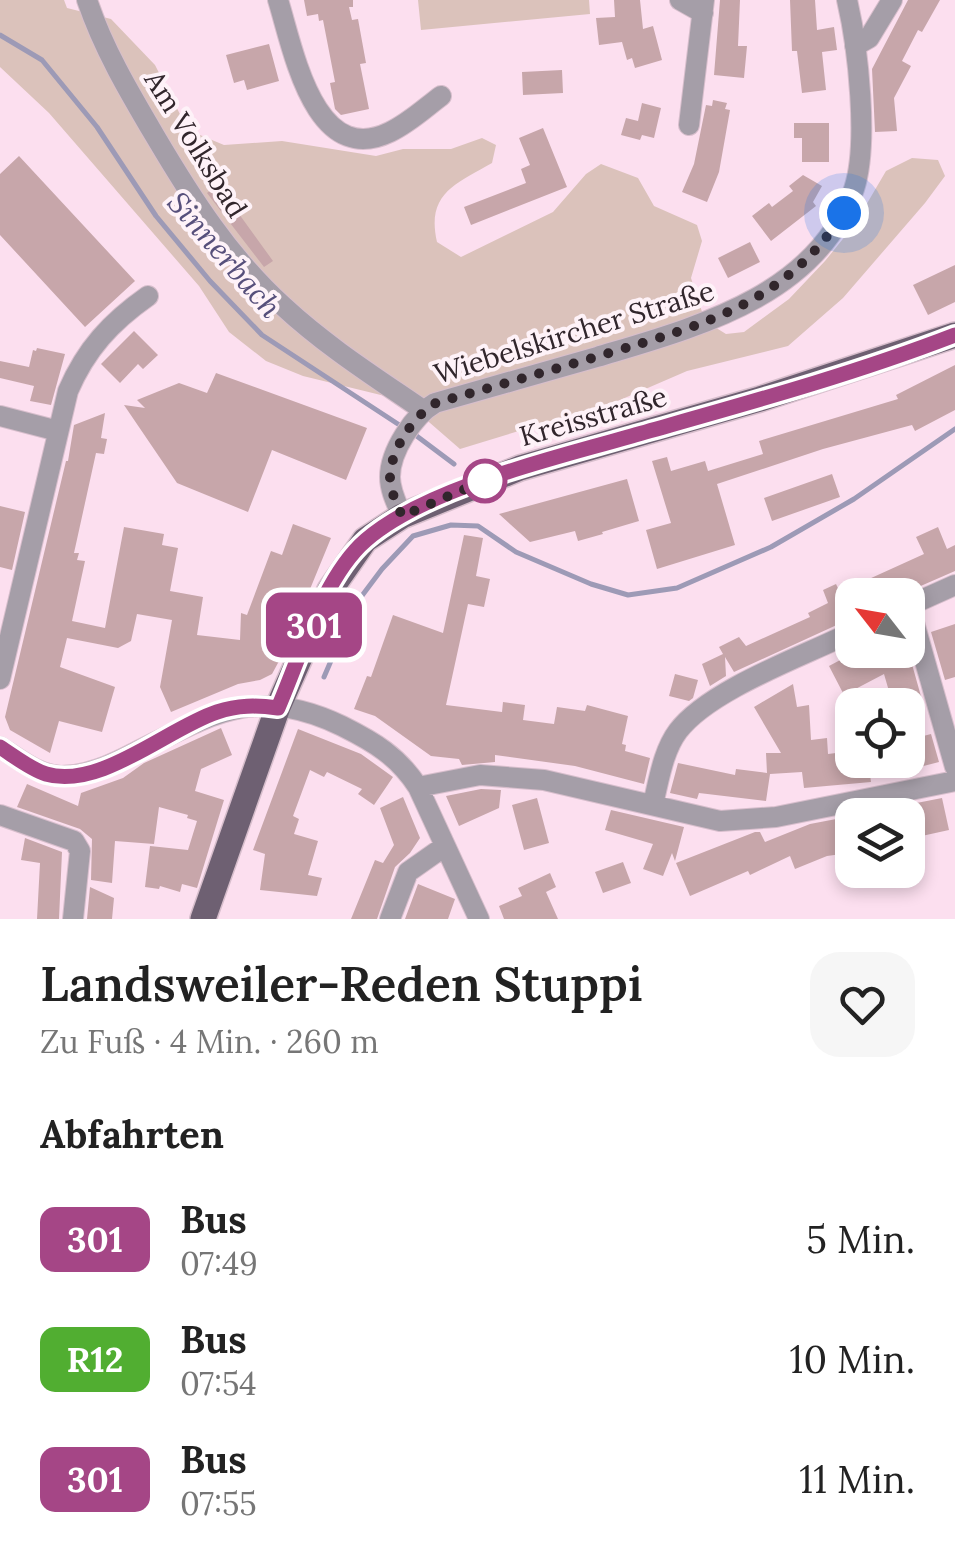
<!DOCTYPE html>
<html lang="de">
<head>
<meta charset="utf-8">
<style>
  body { margin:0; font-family:Lora,serif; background:#f6f6f6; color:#222; height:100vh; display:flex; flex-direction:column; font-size:38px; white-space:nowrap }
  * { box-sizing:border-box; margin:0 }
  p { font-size:32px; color:#767676 }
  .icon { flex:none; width:55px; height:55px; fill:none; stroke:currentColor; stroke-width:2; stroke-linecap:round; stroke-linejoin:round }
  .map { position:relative; height:919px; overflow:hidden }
  .drawer { display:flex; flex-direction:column; background:#fff; flex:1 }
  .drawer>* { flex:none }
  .badge { padding:0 20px; border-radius:15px; font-size:35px; line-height:65px }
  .needle { width:65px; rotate:301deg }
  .tools { position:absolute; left:835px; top:578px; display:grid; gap:20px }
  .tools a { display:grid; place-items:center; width:90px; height:90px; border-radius:20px; background:#fff; box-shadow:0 5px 15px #0003; font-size:50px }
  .you { position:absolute; width:50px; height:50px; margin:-25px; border:8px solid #fff; border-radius:50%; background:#1a73e8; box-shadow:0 0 0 15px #1a73e833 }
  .map>.badge { position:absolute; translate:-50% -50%; box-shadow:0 0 0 5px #fff }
  h2 { padding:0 40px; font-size:38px; line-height:90px }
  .round { display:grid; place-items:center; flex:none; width:105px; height:105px; border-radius:30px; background:#f6f6f6 }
  .overview { display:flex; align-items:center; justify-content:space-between; height:170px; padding:0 40px }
  h1 { font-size:48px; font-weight:600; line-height:75px }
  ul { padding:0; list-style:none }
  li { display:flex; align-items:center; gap:30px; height:120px; padding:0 40px }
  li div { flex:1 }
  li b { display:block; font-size:38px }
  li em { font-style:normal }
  li .badge { min-width:110px; font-weight:700; text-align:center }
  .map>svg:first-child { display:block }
  .green { fill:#dbc2bb }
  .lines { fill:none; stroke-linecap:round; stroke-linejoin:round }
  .stream { stroke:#9d9ab6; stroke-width:5 }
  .building { fill:#c7a6aa }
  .minor-casing { stroke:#d7becc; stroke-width:22 }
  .major-casing { stroke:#d7becc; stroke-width:28 }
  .minor { stroke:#a59ea8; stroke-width:20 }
  .major { stroke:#6e6072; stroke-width:25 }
  .line-casing { stroke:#fff; stroke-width:22 }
  .line { stroke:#a54686; stroke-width:15 }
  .walk { stroke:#31262c; stroke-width:10; stroke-dasharray:0 18 }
  .stop-dot { fill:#fff; stroke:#a54686; stroke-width:5 }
  .labels { text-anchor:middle; stroke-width:8; stroke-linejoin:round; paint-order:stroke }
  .street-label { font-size:28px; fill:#31262c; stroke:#fef2f8 }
  .water-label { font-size:30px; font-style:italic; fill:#564f7b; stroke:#fef2f8 }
</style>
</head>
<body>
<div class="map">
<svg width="955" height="919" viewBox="0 0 955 919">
  <rect width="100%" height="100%" fill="#fcdfef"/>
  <path class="green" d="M0,0h64l3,8 44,11 44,46 33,65 36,15 58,-4 94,15 27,-7h48l31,-11 14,7 -4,18c-37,21 -66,31 -55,79l24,15 92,-45 33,-38 15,-10 37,14 16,28 43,19 5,16 -11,37 14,43 21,13 18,-2 45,-33 36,-38 30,-37 31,-53 26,-13 26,2 7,16 -20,27 -82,95 -55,48 -101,25 -67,29 -160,49 -38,-33 -33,-19 -86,-21 -37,-15 -37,-29 -30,-46 -150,-173 -49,-46z
    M418,0h171l1,14 -169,16z"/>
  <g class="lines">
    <path class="stream" d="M0,35l42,25 55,67 59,89 54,65 52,54 142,93
      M414,434l40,30
      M324,677l31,-72 27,-36 31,-33 38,-11 27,1 38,26 75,32 37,11 49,-7 94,-41 83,-48 101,-70"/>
  </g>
  <path class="building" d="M304,0h49v7h-4l3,13 6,-1 8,44 -6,1 9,45 -28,6 -6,-6 -5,-26 5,-1 -12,-62 -4,1 -1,-7 -11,2z
    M614,0h26l3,29 10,-3 9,34 -27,8 -3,-10 -5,2 -5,-18 -23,3 -3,-27 19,-1z
    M720,0h20l-2,46h9l-3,32 -30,-3z
    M790,0h25l2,30 17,-3 3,23 -15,2 4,38 -24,3 -5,-42h-5z
    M908,0h32l-18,32 -4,-2 -16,31 9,5 -17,32 3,33 -22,1 -3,-63z
    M269,44l10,37 -32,9 -3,-10 -10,3 -8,-28z
    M562,70l1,23 -40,2 -1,-23z
    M713,100l14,3 -2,6 5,1 -11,62 -12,30 -25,-10 12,-28 12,-59 6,1z
    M642,103l19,5 -7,30 -12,-3 -2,5 -19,-5 5,-17 12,3z
    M794,123h35v39h-27v-24h-8z
    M543,128l24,59 -96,38 -7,-18 62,-24 -5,-14 9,-4 -11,-27z
    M19,156l116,125 -50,46 -85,-92v-61z
    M803,175l19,11 -9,16 3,4 -45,35 -19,-25 17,-13 3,4 21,-16 -4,-5z
    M218,185l55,76 -9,6 -57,-74z
    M750,242l10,20 -32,16 -10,-20z
    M955,265v37l-27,13 -15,-30z
    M134,331l24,24 -15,14 -5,-5 -18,19 -19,-19z
    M37,348l28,6 -14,51 -21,-4 4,-15 -34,-8v-17l29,6 4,-17 3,1z
    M955,365v45l-40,21 -3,-6 -89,24 -106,35 18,61 -78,24 -11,-39 25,-7 -19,-62 15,-4 4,14 34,-10 3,10 55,-17 -4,-13 139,-42 -2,-4z
    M216,373l151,55 -21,52 -74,-30 -24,62 -71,-29 -53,-78 21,3 -8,-8 42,-17 28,10z
    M105,413l-4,25 6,1 -3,15 -8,-1 -22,100h5l-2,7 8,1 -13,60 33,7 19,-101 40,7 -2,11 16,3 -8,43 33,6 -6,38 43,5 1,-27 6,2 24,-64 11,4 11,-31 38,14 -46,112 -13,24 -12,6 -22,4 -67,28 -11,-25 12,-67 -35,-6 -6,27 -13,7 -51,-10 -7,29 55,20 -13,45 -43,-11 -9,32 -40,-23 -5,-13 61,-256h2l6,-36z
    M832,474l8,23 -68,24 -8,-23z
    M627,479l12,42 -37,11 1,2 -25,7 -3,-10 -45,11 -31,-28z
    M0,506l25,6 -13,58 -12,-3z
    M938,527l9,22 8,-4v26l-55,24h-52l24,-11 -3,-5 55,-25 -8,-17z
    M464,535l19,3 -7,38 14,3 -6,28 -16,-3 -22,101 56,7 1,-10 22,3 -2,15 31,4 3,-17 28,4 2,-6 41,11 -6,28 4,1 -1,6 25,7 -6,26 -69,-18 -80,-11v7l-33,3 -3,-6 -28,-3 -56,-40 -21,-7 13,-33 4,1 22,-62 50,18z
    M836,584l16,34 -118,54 -9,-15 1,19 -16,10 -8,-22 21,-10 -4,-7 20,-10 7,9 64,-29 -2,-4 20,-10 -5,-13z
    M955,624v53l-10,3 -14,-48z
    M859,650h49l14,50 -29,5 -9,-31 -40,21 -15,-29z
    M675,674l23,6 -5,18 -4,3 -20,-5z
    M793,684l4,23 12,-2 2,35 16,-2 1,16 24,-3v9h16l3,22 -67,6 -2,-16 -32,2 -4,27 -67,-8 -2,6 -27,-6 8,-30 57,12 1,-6 31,4 -1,-20h15l-27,-46z
    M221,728l11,27 -31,14 -6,22 29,9 -27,88 -15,-4 -2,8 -20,-6 -1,3 -14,-2 5,-41 38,4 9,-29 -10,-3 1,-3 -29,-8 -5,37 -39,-3 -3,42 -21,-3 1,-41 -12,-10 -63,-22 10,-23 51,22 3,-13 42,-15 21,-15z
    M298,729l63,25 32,23 -19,28 -16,-11 4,-5 -35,-17 -3,5 -14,-7 -17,46 6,3 -5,15 24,7 -10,34 14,3 -5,18 -57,-6 5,-36 -12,-4z
    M931,734l8,28 -31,8v-30z
    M481,789l20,1 -2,18 -40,18 -13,-30z
    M403,797l17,41 -10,15 -15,14 -18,52h-26l24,-59 8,3 11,-18 -14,-37z
    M537,798l12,45 -25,7 -12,-45z
    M942,798l7,32 -41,9v-24h-32v-4z
    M611,810l73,17 -9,34 -3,-8 -9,23 -20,-7 10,-25 -48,-14z
    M852,816v30l-4,1 1,6 -22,3 -32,13 -5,-13 -40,19 -2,-4 -58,25 -14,-33 79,-31h5l5,10 45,-18z
    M25,838l37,14 -3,67h-22l3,-56 -19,-3z
    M623,862l8,21 -28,10 -8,-21z
    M550,873l6,14 -10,5 12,27h-54l-5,-13 23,-10 -4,-8z
    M418,884l37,15 -7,20h-43z
    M90,887l24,11 -2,21h-25z"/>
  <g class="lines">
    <defs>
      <path id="minor" d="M87,0c16,48 42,92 68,136 36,61 74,121 128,170 43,40 92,71 140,104
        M278,0c15,48 36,169 112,132 19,-9 35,-24 51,-36
        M680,0l23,13
        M855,46l14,-8 23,-38
        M689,125l15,-125
        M0,416l58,15
        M402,516c-5,-12 -12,-25 -12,-39 0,-26 24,-62 45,-74 54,-15 108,-31 162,-46 96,-29 220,-60 257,-168 15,-45 4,-142 -7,-189
        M909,605l46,162
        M908,606l47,-21
        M0,679l68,-288c18,-42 43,-69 80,-95
        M0,747c19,12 38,28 61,29 26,0 50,-11 73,-23 77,-38 121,-69 208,-27 32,16 56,30 76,61l61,132
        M418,787l62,-12 64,5 176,41 56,-4 179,-36
        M653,804c6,-24 10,-53 25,-73 32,-42 126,-75 174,-99
        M0,815l74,26 6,10 -7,68
        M390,919l18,-47 37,-26"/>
      <path id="major" d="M203,919l75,-212 52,-117 35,-50 37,-24 118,-48 240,-69 195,-64"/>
    </defs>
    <use href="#minor" class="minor-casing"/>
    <use href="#major" class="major-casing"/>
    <use href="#minor" class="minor"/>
    <use href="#major" class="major"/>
  </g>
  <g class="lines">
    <defs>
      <path id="line" d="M0,747c14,9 30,22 46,27 54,16 122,-46 171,-62 21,-7 39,-7 61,-4 22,-51 46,-132 88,-168 60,-52 186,-81 262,-103 109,-31 221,-61 327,-102"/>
    </defs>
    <use href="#line" class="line-casing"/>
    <use href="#line" class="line"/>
    <path class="walk" d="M485,481l6,-3 -89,38c-5,-12 -12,-25 -12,-39 0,-26 24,-62 46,-74 56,-16 113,-32 170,-49 99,-30 178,-50 238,-141"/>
  </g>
  <circle class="stop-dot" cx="485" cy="481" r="20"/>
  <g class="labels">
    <g class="street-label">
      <text transform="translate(196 144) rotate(58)" y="10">Am Volksbad</text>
      <text transform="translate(574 332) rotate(-17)" y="10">Wiebelskircher Straße</text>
      <text transform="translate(593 416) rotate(-16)" y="10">Kreisstraße</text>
    </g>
    <g class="water-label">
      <text transform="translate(224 255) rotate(49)" y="10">Sinnerbach</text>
    </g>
  </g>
</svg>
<div class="tools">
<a><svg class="needle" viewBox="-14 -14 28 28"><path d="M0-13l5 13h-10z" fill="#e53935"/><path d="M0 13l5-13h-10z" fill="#767676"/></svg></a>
<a><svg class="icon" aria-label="locate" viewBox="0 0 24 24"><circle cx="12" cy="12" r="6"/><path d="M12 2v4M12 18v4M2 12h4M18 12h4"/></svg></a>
<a><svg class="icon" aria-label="layers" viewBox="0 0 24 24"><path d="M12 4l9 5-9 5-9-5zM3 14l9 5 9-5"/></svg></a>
</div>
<div class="you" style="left:844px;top:213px"></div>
<b class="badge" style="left:314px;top:625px;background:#a54686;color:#fff">301</b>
</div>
<section class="drawer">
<div class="overview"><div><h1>Landsweiler-Reden Stuppi</h1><p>Zu Fuß · 4 Min. · 260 m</p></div><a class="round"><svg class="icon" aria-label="heart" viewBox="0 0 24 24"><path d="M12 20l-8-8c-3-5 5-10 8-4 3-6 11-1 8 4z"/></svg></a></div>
<h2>Abfahrten</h2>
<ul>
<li><span class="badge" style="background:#a54686;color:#fff">301</span><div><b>Bus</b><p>07:49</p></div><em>5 Min.</em></li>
<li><span class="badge" style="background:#51ae31;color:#fff">R12</span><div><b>Bus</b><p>07:54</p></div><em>10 Min.</em></li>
<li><span class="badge" style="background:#a54686;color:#fff">301</span><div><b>Bus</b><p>07:55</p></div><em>11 Min.</em></li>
</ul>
</section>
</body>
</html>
